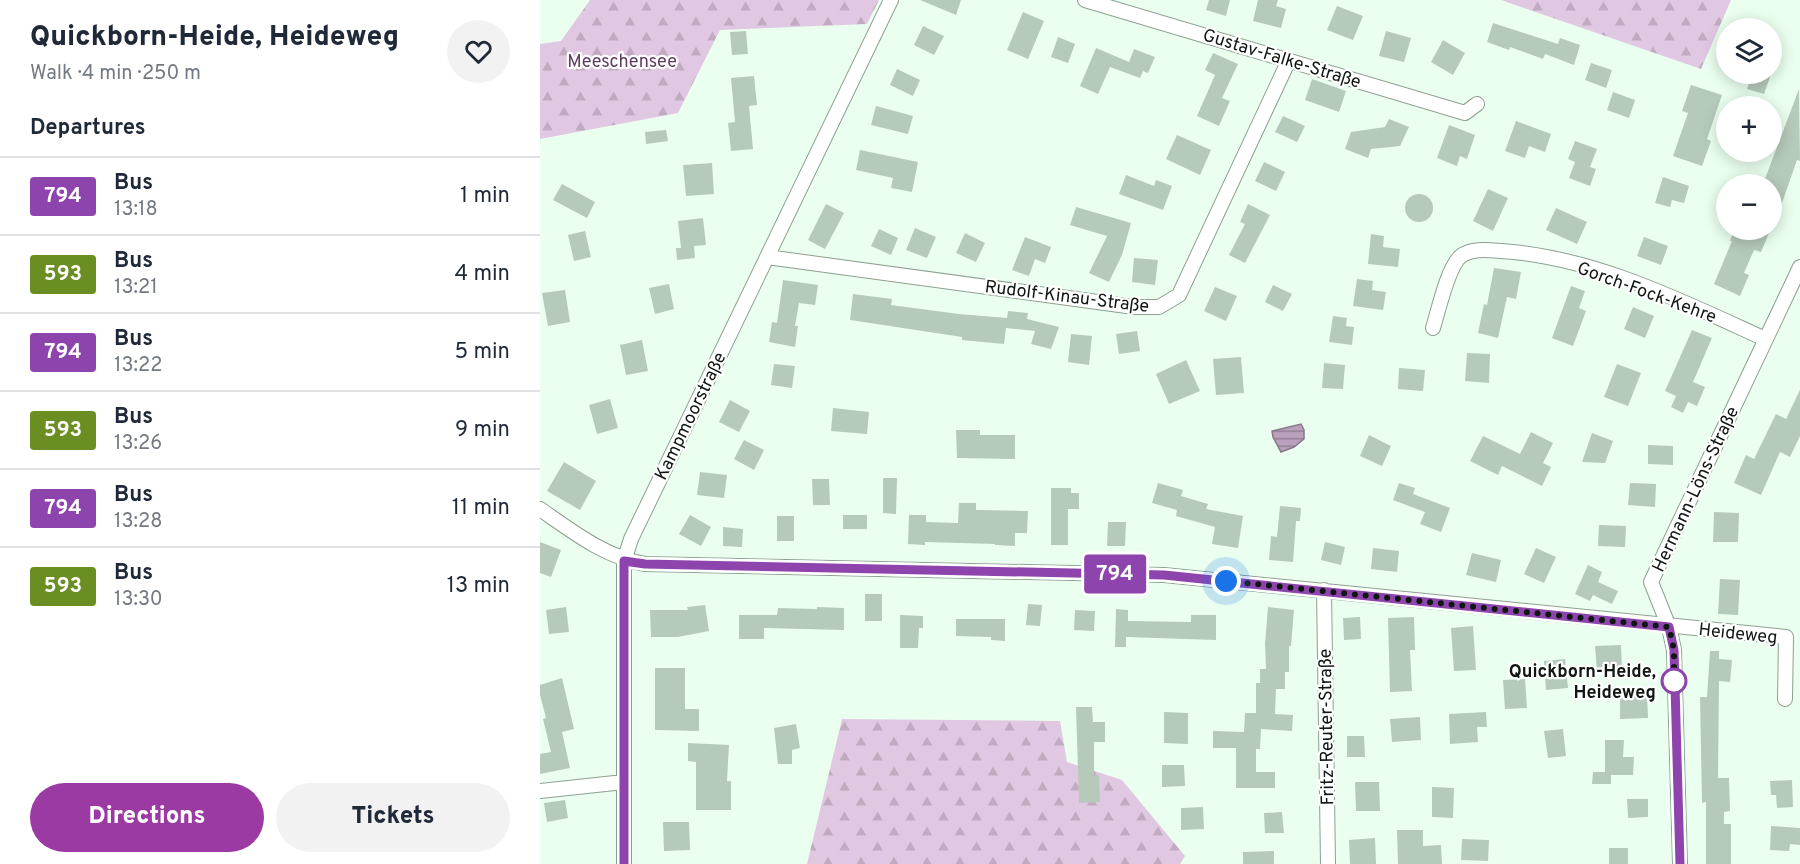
<!DOCTYPE html>
<html lang="en">
<head>
<meta charset="utf-8">
<style>
  body { margin:0; font-family:Overpass,sans-serif; background:#f2f2f3; color:#1f2937; height:100vh; display:flex; flex-direction:column; font-size:22px; white-space:nowrap }
  * { box-sizing:border-box; margin:0 }
  p { font-size:20px; color:#747a83 }
  .icon { flex:none; width:33px; height:33px; fill:none; stroke:currentColor; stroke-width:2; stroke-linecap:round; stroke-linejoin:round }
  .map { position:relative; flex:1; overflow:hidden }
  .details { display:flex; flex-direction:column; background:#fff; width:540px }
  .details>* { flex:none }
  .badge { padding:0 12px; border-radius:4px; font-size:21px; line-height:39px }
  .buttons { position:absolute; left:1176px; top:18px; display:grid; gap:12px }
  .buttons a { display:grid; place-items:center; width:66px; height:66px; border-radius:50%; background:#fff; box-shadow:0 3px 15px #0003; font-size:30px }
  .you { position:absolute; width:30px; height:30px; margin:-15px; border:4px solid #fff; border-radius:50%; background:#1a73e8; box-shadow:0 0 0 9px #1a73e833 }
  .map>.badge { position:absolute; translate:-50% -50%; box-shadow:0 0 0 3px #fff }
  h2 { padding:0 30px; font-size:22px; line-height:54px }
  .round { display:grid; place-items:center; flex:none; width:63px; height:63px; border-radius:32px; background:#f2f2f3 }
  .summary { display:flex; align-items:center; justify-content:space-between; height:102px; padding:0 30px }
  h1 { font-size:28px; font-weight:800; line-height:45px }
  .primary-button { display:flex; gap:12px; margin-top:auto; padding:12px 30px }
  .primary-button a { flex:1; height:69px; border-radius:36px; background:#9b3aa2; color:#fff; font-size:24px; font-weight:800; line-height:69px; text-align:center }
  .primary-button a+a { background:#f2f2f3; color:#1f2937 }
  ul { padding:0; list-style:none }
  li { display:flex; align-items:center; gap:18px; height:78px; padding:0 30px; border-top:2px solid #e0e1e3 }
  li div { flex:1 }
  li b { display:block; font-size:22px }
  li em { font-style:normal }
  li .badge { min-width:66px; font-weight:700; text-align:center }
  main { display:flex; flex:1; min-height:0 }
  .map>svg:first-child { display:block }
  .forest { fill:url(#forest-firs) }
  .water { fill:url(#water-rules); stroke:#877788; stroke-width:1.5 }
  .building { fill:#b6cabb }
  .lines { fill:none; stroke-linecap:round; stroke-linejoin:round }
  .street-casing { stroke:#8da091; stroke-width:16 }
  .street { stroke:#fff; stroke-width:14 }
  .line-casing { stroke:#fff; stroke-width:14 }
  .line { stroke:#8e44ad; stroke-width:9 }
  .walk { stroke:#101712; stroke-width:6; stroke-dasharray:0 10.8 }
  .stop-dot { fill:#fff; stroke:#8e44ad; stroke-width:3 }
  .labels { text-anchor:middle; stroke-width:4.5; stroke-linejoin:round; paint-order:stroke }
  .street-label { font-size:18px; fill:#101712; stroke:#fff }
  .park-label { font-size:18px; fill:#5f3b62; stroke:#fff }
  .stop-label { font-size:18px; font-weight:bold; fill:#101712; stroke:#fff; text-anchor:end }
</style>
</head>
<body>
<main>
<section class="details">
<div class="summary"><div><h1>Quickborn-Heide, Heideweg</h1><p>Walk · 4 min · 250 m</p></div><a class="round"><svg class="icon" aria-label="heart" viewBox="0 0 24 24"><path d="M12 20l-8-8c-3-5 5-10 8-4 3-6 11-1 8 4z"/></svg></a></div>
<h2>Departures</h2>
<ul>
<li><span class="badge" style="background:#8e44ad;color:#fff">794</span><div><b>Bus</b><p>13:18</p></div><em>1 min</em></li>
<li><span class="badge" style="background:#6b8e23;color:#fff">593</span><div><b>Bus</b><p>13:21</p></div><em>4 min</em></li>
<li><span class="badge" style="background:#8e44ad;color:#fff">794</span><div><b>Bus</b><p>13:22</p></div><em>5 min</em></li>
<li><span class="badge" style="background:#6b8e23;color:#fff">593</span><div><b>Bus</b><p>13:26</p></div><em>9 min</em></li>
<li><span class="badge" style="background:#8e44ad;color:#fff">794</span><div><b>Bus</b><p>13:28</p></div><em>11 min</em></li>
<li><span class="badge" style="background:#6b8e23;color:#fff">593</span><div><b>Bus</b><p>13:30</p></div><em>13 min</em></li>
</ul>
<div class="primary-button"><a>Directions</a><a>Tickets</a></div>
</section>
<div class="map">
<svg width="1260" height="864" viewBox="0 0 1260 864">
  <defs>
    <pattern id="forest-firs" width="22" height="20" patternUnits="userSpaceOnUse" patternTransform="scale(1.5)"><rect width="22" height="20" fill="#e1c8e2"/><path d="M5 1l3.5 6h-7zM16 11l3.5 6h-7z" fill="#c0abc1"/></pattern>
    <pattern id="water-rules" width="6" height="5" patternUnits="userSpaceOnUse" patternTransform="scale(1.5)"><rect width="6" height="5" fill="#baa0bb"/><path d="M0 2.5h6" fill="none" stroke="#968197"/></pattern>
  </defs>
  <rect width="100%" height="100%" fill="#eaffef"/>
  <path class="forest" d="M50,0h289l-12,24 -147,6 -42,83 -138,26v-95l21,-3z
    M961,0h230l-30,69z
    M302,719l218,2 7,41 55,18 63,76 -5,8h-373z"/>
  <path class="water" d="M761,424l3,6v9l-10,8 -13,5 -8,-15 -1,-6z"/>
  <path class="building" d="M380,0h41l-5,15z
    M669,0h21l-4,16 -20,-6z
    M718,0h20l-2,6 10,3 -5,19 -28,-7z
    M797,6l26,10 -10,24 -26,-10z
    M483,12l21,9 -16,38 -21,-9z
    M953,23l65,21 2,-6 20,7 -6,20 -29,-11 -2,5 -33,-12 -1,3 -22,-8z
    M383,26l21,10 -10,19 -20,-10z
    M206,31l2,23 -16,1 -2,-23z
    M846,31l25,7 -7,24 -25,-6z
    M518,37l17,7 -7,19 -17,-6z
    M903,40l22,13 -12,22 -22,-13z
    M556,48l33,14 5,-13 21,8 -7,16 -5,-2 -3,7 -30,-11 -12,27 -18,-8z
    M673,53l25,11 -16,34 8,3 -11,25 -22,-10 18,-41 -10,-5z
    M1051,63l21,7 -6,18 -21,-8z
    M357,69l23,11 -7,16 -23,-11z
    M1212,74h19l-7,20 -17,-5z
    M214,76l3,29 -8,1 4,43 -22,2 -3,-28 7,-1 -4,-44z
    M772,79l34,12 -7,21 -34,-12z
    M1151,85l31,10 -15,44 4,2 -9,25 -29,-10 15,-43 -6,-2z
    M1259,89l1,72 -3,-1 -16,46 -9,-4v-18h-9z
    M1073,92l22,8 -6,18 -22,-8z
    M336,106l37,10 -5,18 -37,-9z
    M743,116l22,10 -8,16 -22,-10z
    M849,119l20,8 -9,19 -29,3 -3,9 -23,-9 6,-17 34,-5z
    M976,121l35,13 -6,18 -16,-6 -4,12 -20,-7z
    M909,125l26,10 -8,24 -7,-3 -3,10 -20,-8z
    M126,130l2,11 -22,3 -1,-12z
    M637,135l34,15 -11,25 -34,-16z
    M1035,141l22,8 -7,18 6,2 -6,17 -21,-8 6,-16 -7,-3z
    M320,150l58,12 -6,30 -21,-4 2,-10 -37,-8z
    M724,162l21,10 -9,19 -21,-10z
    M172,163l2,31 -28,2 -3,-31z
    M586,175l28,11 2,-6 16,6 -9,24 -44,-16z
    M1123,177l26,9 -5,17 -12,-3 -2,7 -15,-4z
    M22,184l33,18 -8,16 -34,-18z
    M948,189l20,9 -15,33 -20,-10z
    M865 208a14 14 0 1 1 28 0a14 14 0 1 1-28 0Z
    M286,204l18,9 -19,36 -17,-9z
    M708,204l22,11 -25,48 -16,-8 16,-31 -5,-2z
    M536,207l55,16 -9,32 -13,27 -20,-9 18,-37 -37,-11z
    M1016,208l31,14 -10,22 -31,-14z
    M163,218l3,27 -12,1 1,12 -18,2 -1,-12h5l-3,-27z
    M375,228l21,9 -9,21 -21,-8z
    M339,229l19,9 -7,17 -20,-9z
    M1194,230h26l9,3 -8,19 -7,-2 -10,23 5,2 -9,21 -26,-12 18,-43h-2z
    M45,231l6,26 -17,4 -6,-26z
    M425,233l20,10 -9,19 -20,-9z
    M831,234l13,2 -1,11 17,2 -2,18 -30,-3z
    M485,237l26,10 -6,16 -10,-4 -6,17 -17,-6z
    M1104,237l24,9 -7,19 -24,-9z
    M594,258l24,2 -3,25 -23,-3z
    M954,268l27,4 -5,27 -9,-2 -9,41 -20,-5 6,-29 3,1z
    M817,279l16,2 -1,9 14,2 -3,18 -30,-4z
    M243,280l35,5 -3,20 -16,-2 -4,23h3l-3,21 -26,-5 3,-20 5,1z
    M129,284l5,25 -19,5 -6,-26z
    M733,285l19,9 -9,17 -18,-9z
    M1031,286l14,5 -6,17 7,3 -13,35 -21,-8z
    M675,287l22,9 -11,25 -22,-10z
    M25,290l5,32 -22,4 -6,-33z
    M313,294l39,5 -1,6 68,9 48,4 1,-7 20,2 -1,6 32,8 -8,22 -20,-5 4,-13 -29,-3 -2,16 -42,-4v-3l-112,-17z
    M1093,307l21,9 -9,22 -21,-9z
    M793,316l14,2 -1,8 8,1 -2,18 -23,-3z
    M1152,330l20,8 -19,44 12,5 -8,19 -9,-4 -5,11 -12,-6 5,-11 -11,-5z
    M597,331l3,20 -21,3 -3,-20z
    M531,334l21,2 -3,29 -21,-3z
    M102,340l6,31 -22,4 -6,-30z
    M927,353l23,1 -1,29 -24,-2z
    M701,357l3,36 -28,2 -3,-36z
    M646,360l14,31 -31,13 -13,-30z
    M784,363l21,2 -2,24 -21,-1z
    M234,364l21,2 -3,22 -21,-3z
    M1077,364l24,9 -13,33 -24,-9z
    M859,368l26,2 -2,21 -25,-2z
    M1260,390v46l-10,21 -10,-5 -19,43 -27,-12 12,-28 8,4 22,-45 10,5z
    M70,399l8,29 -21,6 -8,-29z
    M190,400l20,11 -11,21 -20,-10z
    M293,408l36,4 -2,22 -36,-3z
    M416,430h24v5h35v24l-58,-1z
    M991,432l22,11 -10,20 8,4 -9,19 -40,-20 -4,9 -28,-14 13,-25 37,18z
    M1052,433l21,8 -8,22 -23,-1z
    M829,435l22,11 -9,20 -22,-10z
    M204,440l20,10 -10,20 -20,-11z
    M1108,445l25,1v19l-25,-1z
    M24,462l32,19 -16,29 -33,-19z
    M160,472l27,3 -3,23 -27,-3z
    M343,478h14l-1,36 -13,-1z
    M272,479h17l1,26h-17z
    M618,483l25,7 -2,6 27,8 -2,5 37,7 -5,32 -26,-4 3,-17 -39,-11 1,-6 -25,-7z
    M859,483l16,5 -2,6 37,14 -9,24 -21,-8 5,-12 -32,-12z
    M1090,483l26,1 -1,23 -27,-2z
    M511,488h20v5h8v16h-11v36h-17z
    M419,503h17v7l52,1 -1,22h-12v13l-20,-1v-1l-70,-2v3l-17,-1 1,-29h17v7l32,1z
    M740,506l21,2 -1,13h-4l-3,41 -24,-2 2,-24 6,1z
    M1174,512l25,1 -1,29h-25z
    M150,515l21,12 -10,19 -22,-12z
    M303,515h24v14h-24z
    M237,516h17v25h-17z
    M568,522h18l-1,24h-18z
    M1059,525l27,1 -1,21 -27,-1z
    M183,527l20,2 -1,18 -19,-1z
    M0,542l21,8 -10,27 -11,-4z
    M785,542l20,5 -4,18 -20,-5z
    M833,548l26,3 -2,21 -26,-3z
    M996,548l20,9 -12,26 -20,-9z
    M932,553l29,7 -5,22 -30,-7z
    M1048,565l14,7 -4,10 20,9 -6,13 -19,-9 -3,6 -15,-7z
    M1180,579l20,1 -2,35 -20,-1z
    M325,594h17v27h-17z
    M488,604l14,1 -2,21 -14,-1z
    M165,605l4,26 -31,6h-27l-1,-27h38l-1,-3z
    M26,607l3,25 -20,2 -3,-24z
    M277,607l27,1v22l-80,-2v11h-25v-24h38l1,-7 39,1z
    M728,607l26,3 -3,36h-2v26h-4v17h-9l-1,25 18,1 -1,16 -31,-2 -1,20h-4v23h19v16h-39v-40h-23v-17l31,1 1,-19h11v-30h4v-14h6l-1,-25z
    M576,609l12,1v11l63,1v-7h25v25l-90,-3v10h-11z
    M535,610l20,1 -1,20 -20,-1z
    M360,615l23,1v12h-4l-1,20h-18z
    M820,617l1,22 -17,1 -1,-22z
    M874,617l1,33h-5l2,41 -22,1 -2,-74z
    M416,619h49v22l-14,-1v-3l-35,-1z
    M933,626l3,44 -22,1 -3,-43z
    M1081,645l1,25 -25,1 -2,-25z
    M1170,651h9v8l13,1 -2,22 -11,-1 -1,97h11l1,33 -6,1v12h7v40h-25v-62l-4,1 -2,-106h7z
    M1025,659l3,29 -22,2 -2,-29z
    M115,668h30v41h14v22l-44,-1z
    M22,678l12,51 -12,3 8,36 -30,6v-20l11,-2 -8,-33 3,-1 -6,-23v-10z
    M985,679l2,29 -22,1 -2,-29z
    M1107,693l1,25 -28,1v-25z
    M536,707h16l1,15h12v20h-11v34l5,-1 1,27 -21,1z
    M624,712l24,1v31l-24,-1z
    M946,712l1,15h-10l1,15 -28,2 -1,-30z
    M880,717l1,23 -29,2 -2,-23z
    M256,724l4,24 -8,2v14h-14l-4,-36z
    M1023,729l3,27 -18,2 -4,-27z
    M807,736h17l1,21h-18z
    M1065,740h19l-1,17h11l-1,18h-22v9h-19l1,-12h12z
    M148,743l41,2 -2,36h4v29h-35v-48l-8,-1z
    M622,765h22l1,21 -23,1z
    M1252,780l1,27 -16,1 -1,-13h-5l-1,-14z
    M815,782h24l1,29h-24z
    M892,787l22,1 -1,30 -21,-1z
    M1087,799h21v18l-20,1z
    M25,800l3,18 -21,4 -3,-19z
    M663,807l1,22 -23,1v-22z
    M742,812l2,21h-19l-1,-20z
    M123,822h26l1,28 -26,1z
    M1231,826l29,2v17l-10,-1 -1,7 -19,-1z
    M857,830h26v16l18,-1 1,19h-44z
    M835,838l1,26h-26l-1,-24z
    M922,839l27,1 -1,21 -27,-1z
    M1069,848h19v16h-19z
    M734,851v13h-31v-12z"/>
  <g class="lines">
    <defs>
      <path id="street" d="M545,0l380,113 12,-9
        M227,257l367,50h25l20,-12 110,-235
        M893,328c5,-16 15,-62 28,-72 11,-8 27,-6 40,-5 93,6 181,50 264,88
        M0,509c33,23 65,48 105,55l519,11 622,62 -1,62
        M784,590l4,274
        M0,791l84,-9
        M84,864v-303l7,-22 260,-539
        M1140,864l-6,-214 -5,-23 -18,-45 149,-315"/>
    </defs>
    <use href="#street" class="street-casing"/>
    <use href="#street" class="street"/>
  </g>
  <g class="lines">
    <defs>
      <path id="line" d="M84,864v-303l21,3 519,11 505,52 5,23 6,214"/>
    </defs>
    <use href="#line" class="line-casing"/>
    <use href="#line" class="line"/>
    <path class="walk" d="M686,581l443,46 5,23v31"/>
  </g>
  <circle class="stop-dot" cx="1134" cy="681" r="12"/>
  <g class="labels">
    <g class="street-label">
      <text transform="translate(742 58) rotate(17)" y="6">Gustav-Falke-Straße</text>
      <text transform="translate(1107 292) rotate(20)" y="6">Gorch-Fock-Kehre</text>
      <text transform="translate(527 296) rotate(7)" y="6">Rudolf-Kinau-Straße</text>
      <text transform="translate(150 416) rotate(-64)" y="6">Kampmoorstraße</text>
      <text transform="translate(1155 489) rotate(-65)" y="6">Hermann-Löns-Straße</text>
      <text transform="translate(1198 633) rotate(6)" y="6">Heideweg</text>
      <text transform="translate(786 727) rotate(-91)" y="6">Fritz-Reuter-Straße</text>
    </g>
    <g class="park-label">
      <text x="82" y="67">Meeschensee</text>
    </g>
    <g class="stop-label">
      <text x="1116" y="677">Quickborn-Heide,<tspan x="1116" dy="21">Heideweg</tspan></text>
    </g>
  </g>
</svg>
<div class="buttons">
<a><svg class="icon" aria-label="layers" viewBox="0 0 24 24"><path d="M12 4l9 5-9 5-9-5zM3 14l9 5 9-5"/></svg></a>
<a>+</a>
<a>−</a>
</div>
<div class="you" style="left:686px;top:581px"></div>
<b class="badge" style="left:575px;top:574px;background:#8e44ad;color:#fff">794</b>
</div>
</main>
</body>
</html>
